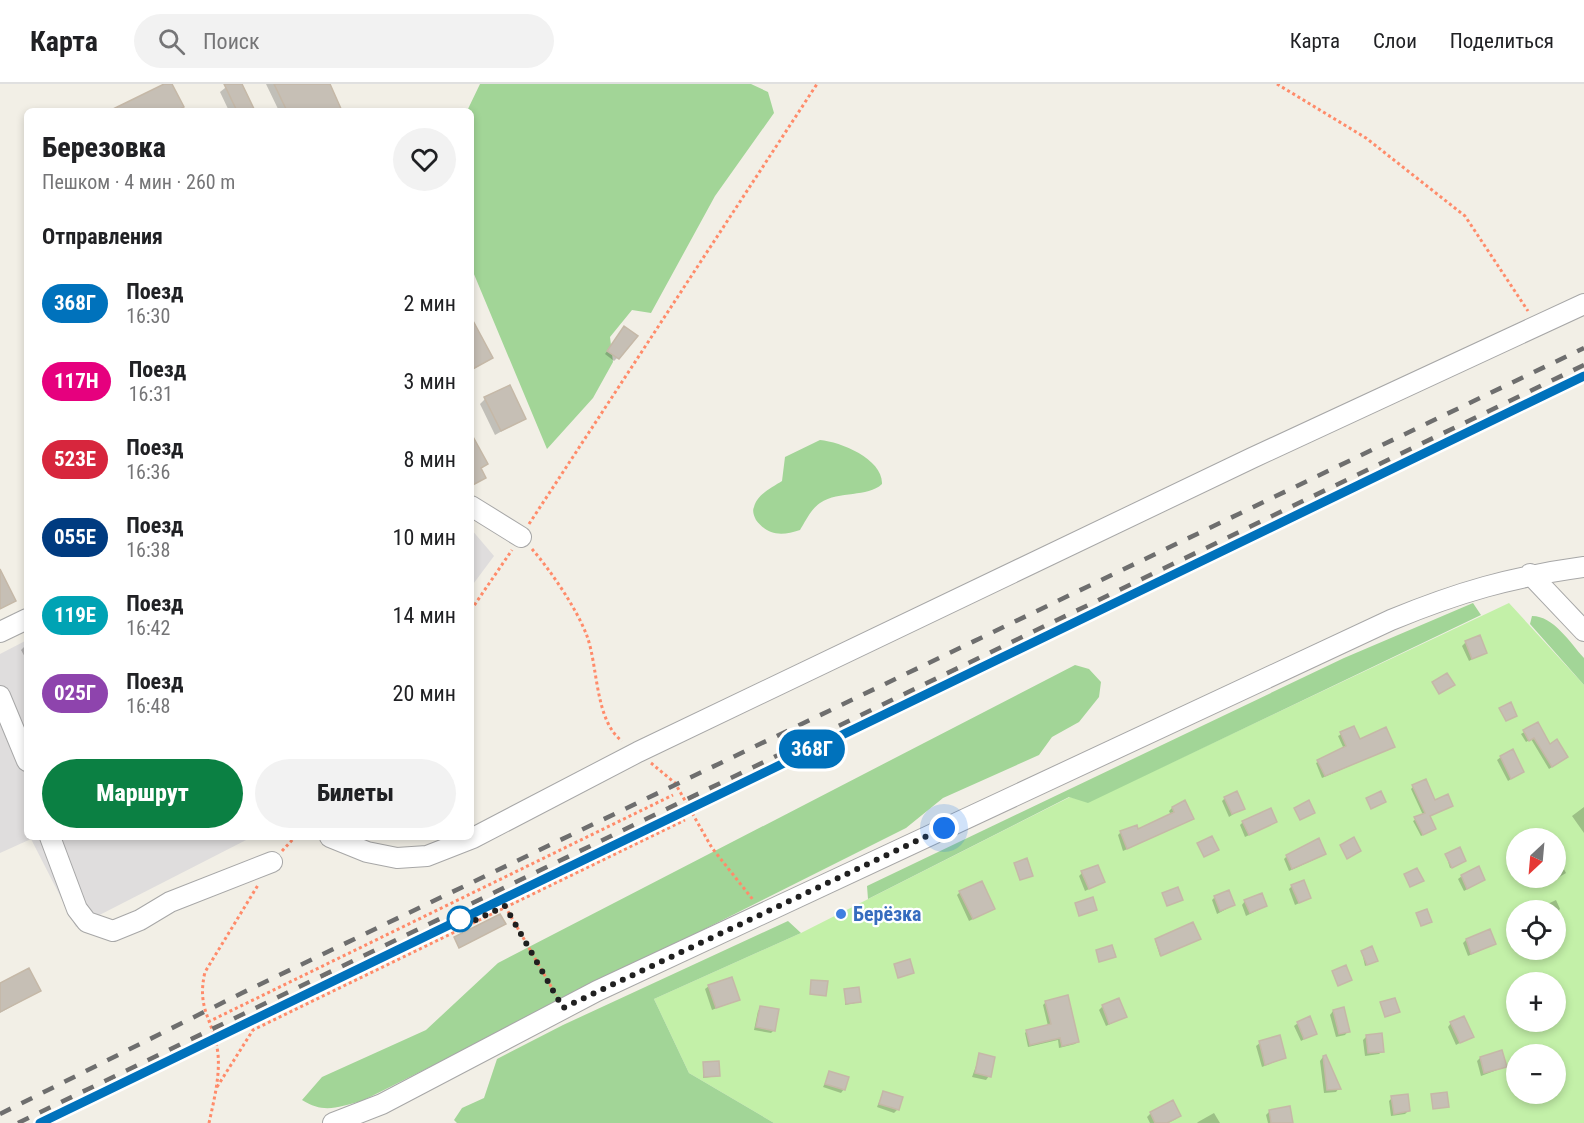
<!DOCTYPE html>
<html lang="ru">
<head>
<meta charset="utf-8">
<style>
  body { margin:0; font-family:"Roboto Condensed",sans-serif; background:#f2f2f2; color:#202124; height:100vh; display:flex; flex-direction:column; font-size:22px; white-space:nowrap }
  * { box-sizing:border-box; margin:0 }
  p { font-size:20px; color:#757577 }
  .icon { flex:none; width:33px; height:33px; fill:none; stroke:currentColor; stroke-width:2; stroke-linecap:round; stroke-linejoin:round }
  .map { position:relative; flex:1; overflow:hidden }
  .panel { position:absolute; left:24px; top:24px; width:450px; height:732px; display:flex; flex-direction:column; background:#fff; border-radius:9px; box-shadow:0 3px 9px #0003 }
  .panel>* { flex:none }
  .badge { padding:0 12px; border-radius:20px; font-size:21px; line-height:39px }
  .needle { width:39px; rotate:206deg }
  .controls { position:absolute; left:1506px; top:744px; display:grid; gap:12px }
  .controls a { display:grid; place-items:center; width:60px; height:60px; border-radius:50%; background:#fff; box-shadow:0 3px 9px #0003; font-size:30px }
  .you { position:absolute; width:30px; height:30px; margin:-15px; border:4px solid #fff; border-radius:50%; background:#1a73e8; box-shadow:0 0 0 9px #1a73e833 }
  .map>.badge { position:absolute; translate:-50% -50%; box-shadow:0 0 0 3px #fff }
  h2 { padding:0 18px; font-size:22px; line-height:54px }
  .round { display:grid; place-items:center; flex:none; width:63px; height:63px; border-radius:32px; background:#f2f2f2 }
  .head { display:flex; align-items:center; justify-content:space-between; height:102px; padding:0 18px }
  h1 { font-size:28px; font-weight:800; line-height:45px }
  .cta { display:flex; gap:12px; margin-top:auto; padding:12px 18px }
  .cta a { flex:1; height:69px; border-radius:36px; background:#0b8043; color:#fff; font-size:24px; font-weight:800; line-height:69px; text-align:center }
  .cta a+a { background:#f2f2f2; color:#202124 }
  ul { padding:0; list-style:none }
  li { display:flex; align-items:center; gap:18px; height:78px; padding:0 18px }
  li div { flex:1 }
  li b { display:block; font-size:22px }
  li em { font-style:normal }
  li .badge { min-width:66px; font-weight:700; text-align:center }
  header { display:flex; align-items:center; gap:36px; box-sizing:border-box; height:84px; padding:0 30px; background:#fff; border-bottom:2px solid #e0e0e0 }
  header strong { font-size:28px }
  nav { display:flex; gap:33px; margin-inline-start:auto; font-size:21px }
  .search { width:420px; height:54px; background:#f2f2f2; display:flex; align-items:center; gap:15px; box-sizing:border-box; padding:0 21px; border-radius:33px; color:#757577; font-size:22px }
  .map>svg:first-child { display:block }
  .residential { fill:#dfdddd }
  .grass { fill:#c3f0a8; fill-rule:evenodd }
  .forest { fill:#a2d597 }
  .shadow { fill:#0003 }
  .building { fill:#c6bfb5; stroke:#c5b8a7; stroke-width:1.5 }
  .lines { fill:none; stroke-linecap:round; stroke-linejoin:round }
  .minor-casing { stroke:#a7a7a7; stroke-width:22 }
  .path { stroke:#ff8b6a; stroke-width:3; stroke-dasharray:3 3; stroke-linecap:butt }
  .minor { stroke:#fff; stroke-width:20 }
  .rail { stroke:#6e6e6e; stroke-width:4.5; stroke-dasharray:12 12; stroke-linecap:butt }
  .line-casing { stroke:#fff; stroke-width:14 }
  .line { stroke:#0072bc; stroke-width:9 }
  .walk { stroke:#202020; stroke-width:6; stroke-dasharray:0 10.8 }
  .shop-dot { fill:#3f7fe0; stroke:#fff; stroke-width:2 }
  .stop-dot { fill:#fff; stroke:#0072bc; stroke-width:3 }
  .labels { text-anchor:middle; stroke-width:4.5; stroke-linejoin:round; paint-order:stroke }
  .shop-label { font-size:20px; font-weight:bold; fill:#366cbe; stroke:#fff; text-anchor:start }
</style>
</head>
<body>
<header>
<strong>Карта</strong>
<div class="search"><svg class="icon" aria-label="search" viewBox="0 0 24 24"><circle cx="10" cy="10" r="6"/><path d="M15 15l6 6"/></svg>Поиск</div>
<nav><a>Карта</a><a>Слои</a><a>Поделиться</a></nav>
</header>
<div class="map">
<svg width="1584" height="1039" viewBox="0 0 1584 1039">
  <rect width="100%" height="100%" fill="#f2efe6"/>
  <path class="residential" d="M471,445l23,27 -23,31z
    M27,556v197h225l-176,90 -45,-88 -31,14v-199z"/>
  <path class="grass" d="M1509,519l75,82v438h-810l-85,-50 -35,-74 147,-66 269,-136 18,5zM1516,754h40v40h-40zM1516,826h40v40h-40zM1516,898h40v40h-40zM1516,970h40v40h-40z"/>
  <path class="forest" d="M480,0h271l17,8 6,21 -59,83 -64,117 -19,-3 -22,27 3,25 -20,36 -46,51 -76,-182v-156h-4z
    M820,356c21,2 63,19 62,44 -15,14 -42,6 -62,19 -9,6 -15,19 -20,27 -18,6 -32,6 -44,-10 -2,-4 -4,-9 -2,-13 3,-13 19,-20 28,-26l3,-24z
    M1473,519l8,12 -393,188 -19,-6 -201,102 -1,-13 477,-228z
    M1532,532c22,0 38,27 52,42v27l-54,-61z
    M1075,581l14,4 12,13 -2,15 -20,25 -27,15 -13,18 -96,43 -37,30 -544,273c-24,6 -38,13 -60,-1l20,-23 104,-47 72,-67z
    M788,837l13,12 -147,66 35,74 85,50h-317l-3,-3 8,-12 22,-10 13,-39 66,-34z"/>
  <path class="shadow" d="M230,0h10l13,27h-24l-9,-19z
    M266,0h62l12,27h-61z
    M471,236l20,38 -20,13z
    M621,248l-2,24 -5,5 -9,-7z
    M485,315l40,19 -30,17 -15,-31z
    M1466,558l19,10 -16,9 -7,-15z
    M27,560v17l-6,-11z
    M1538,640l12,22 14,13 -15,10 -18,-30 -5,3 -5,-8z
    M1353,644l7,13 33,6 -71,31 -6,-15 28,-14 -6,-13z
    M1501,673l21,15 -14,9 -11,-21z
    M1413,703l22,15 15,5 -22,10 6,12 -13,7 -8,-15 10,-6 -12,-26z
    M1225,714l18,10 -14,9 -7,-16z
    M1584,723v26l-12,-17z
    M1172,724l20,10 -69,33 -5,-16 3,-3 16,-1 34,-16 -2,-4z
    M1243,738h33l-31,15 -5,-12z
    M1446,771l17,7 -13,6z
    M1287,772h35l-33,15 -5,-12z
    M1557,772l9,17 -15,9 -2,-4h7z
    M1082,789l21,9 -18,9 -6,-15z
    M1462,792l22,4 -20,11 -6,-12z
    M1292,802l18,12 -15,7 -6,-16z
    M960,808l33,17 -24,12 -12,-26z
    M1215,813l19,8 -17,9 -5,-14z
    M1556,816l4,9 -3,3 -22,-2z
    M1245,817l21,5 -20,10 -4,-11z
    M1155,856h43l-38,16z
    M1466,856l28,4 -26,12 -5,-13z
    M1362,868l13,10 -10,4z
    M0,901l39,6 -39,22z
    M709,902l29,13 -26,11 -7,-21z
    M845,907l15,11 -15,3z
    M1046,918l31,40 -2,2 -16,4 -1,-8 -30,7 -3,-14 2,-2 21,-5 -5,-21z
    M1103,922l22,11 -19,9 -7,-16z
    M761,923l13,23 -3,3 -17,-3 4,-19z
    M1333,927l15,20 -3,4 -9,2 -6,-22z
    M1298,939l17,10 -14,8 -7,-15z
    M1451,939l21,13 -16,9 -8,-18z
    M1367,952l15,15 -3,3 -14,2 -2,-16z
    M1260,959l25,15 -23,9 -6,-21z
    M980,971l9,21 -3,4 -14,-3z
    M1323,973l16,31 -3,4 -12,1 -4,-32z
    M1480,974l25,9 -24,9 -4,-15z
    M704,980l15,12 -16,2z
    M830,989l14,16 -3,4 -18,-6z
    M883,1008l15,17 -4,4 -17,-6z
    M1392,1014l16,13 -3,3 -14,2 -2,-15z
    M1172,1018l7,13 -3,4 -8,4h-18l-3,-6 3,-3z
    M1270,1027l22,12h-24l-2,-8z
    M1214,1029l6,10h-23l1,-1z"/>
  <path class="building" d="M164,0h8l12,23 -8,4h-67z
    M224,0h18l13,27h-18z
    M274,0h56l12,27h-55z
    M471,233l22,41 -22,12z
    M624,242l14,10 -19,23 -12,-8z
    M510,301l16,34 -25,12 -17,-34z
    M471,349l17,31 -7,4 5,10 -15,8z
    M0,485l16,32 -16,8z
    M1480,551l7,18 -15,6 -7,-18z
    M1447,589l8,12 -16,9 -7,-12z
    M1511,618l6,14 -11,5 -7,-13z
    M1538,638l12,22 7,-5 11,18 -16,10 -18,-29 -5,3 -6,-11z
    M1354,642l6,13 26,-12 9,20 -70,29 -8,-16 29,-14 -6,-14z
    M1513,665l11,23 -13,7 -11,-23z
    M1426,695l9,21 13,-6 5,12 -23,10 6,13 -13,6 -9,-18 11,-4 -13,-28z
    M1237,707l8,18 -13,5 -8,-17z
    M1381,707l5,11 -15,7 -5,-11z
    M1185,716l9,19 -67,30 -7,-18 17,-6 1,4 36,-17 -2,-5z
    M1309,716l6,13 -15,7 -6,-12z
    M1271,724l6,14 -28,13 -7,-14z
    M1212,752l7,14 -15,7 -7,-14z
    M1354,753l7,14 -14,8 -7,-14z
    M1319,754l7,16 -34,15 -6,-14z
    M1460,763l6,14 -14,7 -7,-14z
    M1027,774l6,18 -13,4 -6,-17z
    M1098,781l7,17 -16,7 -8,-18z
    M1479,782l6,14 -18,9 -6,-14z
    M1417,784l7,13 -14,6 -6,-13z
    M1304,796l7,18 -12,5 -8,-18z
    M982,797l13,28 -22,10 -14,-28z
    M1178,803l5,13 -16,6 -5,-13z
    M1229,806l6,15 -15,6 -6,-15z
    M1262,809l5,13 -17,7 -6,-13z
    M1093,813l4,13 -18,6 -4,-13z
    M1427,825l5,13 -11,4 -5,-13z
    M500,830l6,10 -47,24 -5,-11z
    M1193,838l8,17 -40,17 -6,-17z
    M1490,845l6,15 -25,10 -5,-15z
    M1112,861l4,12 -17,5 -3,-12z
    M1372,862l6,15 -11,4 -6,-14z
    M910,875l4,14 -16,5 -4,-14z
    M1346,881l6,15 -14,6 -6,-15z
    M29,884l12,23 -41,21v-29z
    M732,893l8,23 -24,8 -8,-23z
    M811,896l17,1 -2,15 -16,-2z
    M859,903l2,15 -15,2 -2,-15z
    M1068,911l11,47 -17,4 -2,-8 -30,7 -4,-15 25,-6 -6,-23z
    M1119,914l8,19 -18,7 -7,-19z
    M1395,914l5,14 -15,5 -5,-15z
    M760,922l19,3 -4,22 -19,-4z
    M1344,923l6,25 -11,2 -6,-24z
    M1310,932l7,18 -13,5 -7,-17z
    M1464,932l10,21 -14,6 -10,-21z
    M1382,949l2,19 -16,1 -2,-18z
    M1280,951l6,23 -21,7 -6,-24z
    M1502,966l5,17 -23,6 -4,-16z
    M979,969l16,4 -4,20 -16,-4z
    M1326,971l15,34 -14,1 -4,-34z
    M719,977l1,15 -16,1 -1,-15z
    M829,987l20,6 -4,13 -20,-6z
    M883,1007l20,6 -4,13 -20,-6z
    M1447,1008l2,15 -16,2 -2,-15z
    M1408,1010l2,17 -16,3 -3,-18z
    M1173,1016l8,16 -14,7h-12l-5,-11z
    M1290,1022l3,17h-22l-2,-13z"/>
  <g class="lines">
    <defs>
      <path id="minor" d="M471,422l50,31
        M1530,490l54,57
        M0,548l27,-13
        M0,612l27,65
        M50,753l27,72 10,13 26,9 27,-11 30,-18 102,-40
        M330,753l37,15 30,6 30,-2 46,-18 165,-86 614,-294 332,-154
        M333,1039l49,-19 215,-113 794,-371c68,-28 120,-43 193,-53"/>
    </defs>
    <use href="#minor" class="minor-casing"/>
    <path class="path" d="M1277,0l89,54 99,78 63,95
      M529,440l288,-440
      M532,465c19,22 45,60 55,87 11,30 8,85 35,105
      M471,526l41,-60
      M651,679l24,20 37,65 42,53
      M282,767l13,-14
      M505,822l51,89
      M208,938l465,-227
      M217,1003l36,-57 432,-210
      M209,1039c5,-23 11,-46 9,-69 -4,-34 -22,-44 -13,-82l53,-87"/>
    <use href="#minor" class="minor"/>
    <path class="rail" d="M821,661l763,-369
      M0,1030l242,-121 1342,-645
      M18,1039l1566,-758
      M40,1039l632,-306"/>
  </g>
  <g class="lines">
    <defs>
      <path id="line" d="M40,1039l1544,-747"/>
    </defs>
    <use href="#line" class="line-casing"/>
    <use href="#line" class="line"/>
    <path class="walk" d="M460,835l3,7 42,-20 58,102 381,-180"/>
  </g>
  <circle class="shop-dot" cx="841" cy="830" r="6"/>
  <circle class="stop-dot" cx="460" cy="835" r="12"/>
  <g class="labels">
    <g class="shop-label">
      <text x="853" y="837">Берёзка</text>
    </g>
  </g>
</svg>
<div class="controls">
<a><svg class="needle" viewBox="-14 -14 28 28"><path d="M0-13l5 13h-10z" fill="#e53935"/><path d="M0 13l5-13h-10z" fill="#757577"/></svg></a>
<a><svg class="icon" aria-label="locate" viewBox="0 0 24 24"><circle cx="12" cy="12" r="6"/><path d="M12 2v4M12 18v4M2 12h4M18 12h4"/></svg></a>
<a>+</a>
<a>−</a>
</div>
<div class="you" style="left:944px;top:744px"></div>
<b class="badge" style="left:812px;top:665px;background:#0072bc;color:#fff">368Г</b>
<section class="panel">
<div class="head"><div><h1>Березовка</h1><p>Пешком · 4 мин · 260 m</p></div><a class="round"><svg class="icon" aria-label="heart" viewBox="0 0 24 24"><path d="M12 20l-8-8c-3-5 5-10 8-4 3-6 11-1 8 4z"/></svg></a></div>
<h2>Отправления</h2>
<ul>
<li><span class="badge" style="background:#0072bc;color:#fff">368Г</span><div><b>Поезд</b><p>16:30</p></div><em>2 мин</em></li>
<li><span class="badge" style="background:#e6007e;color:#fff">117Н</span><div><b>Поезд</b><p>16:31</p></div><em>3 мин</em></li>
<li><span class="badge" style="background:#d7263d;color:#fff">523Е</span><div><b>Поезд</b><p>16:36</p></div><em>8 мин</em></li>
<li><span class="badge" style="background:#003b80;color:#fff">055Е</span><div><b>Поезд</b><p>16:38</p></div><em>10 мин</em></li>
<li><span class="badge" style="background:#00a3b4;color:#fff">119Е</span><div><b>Поезд</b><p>16:42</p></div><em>14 мин</em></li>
<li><span class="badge" style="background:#8e44ad;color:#fff">025Г</span><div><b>Поезд</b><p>16:48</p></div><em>20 мин</em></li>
</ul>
<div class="cta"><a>Маршрут</a><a>Билеты</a></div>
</section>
</div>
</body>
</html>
